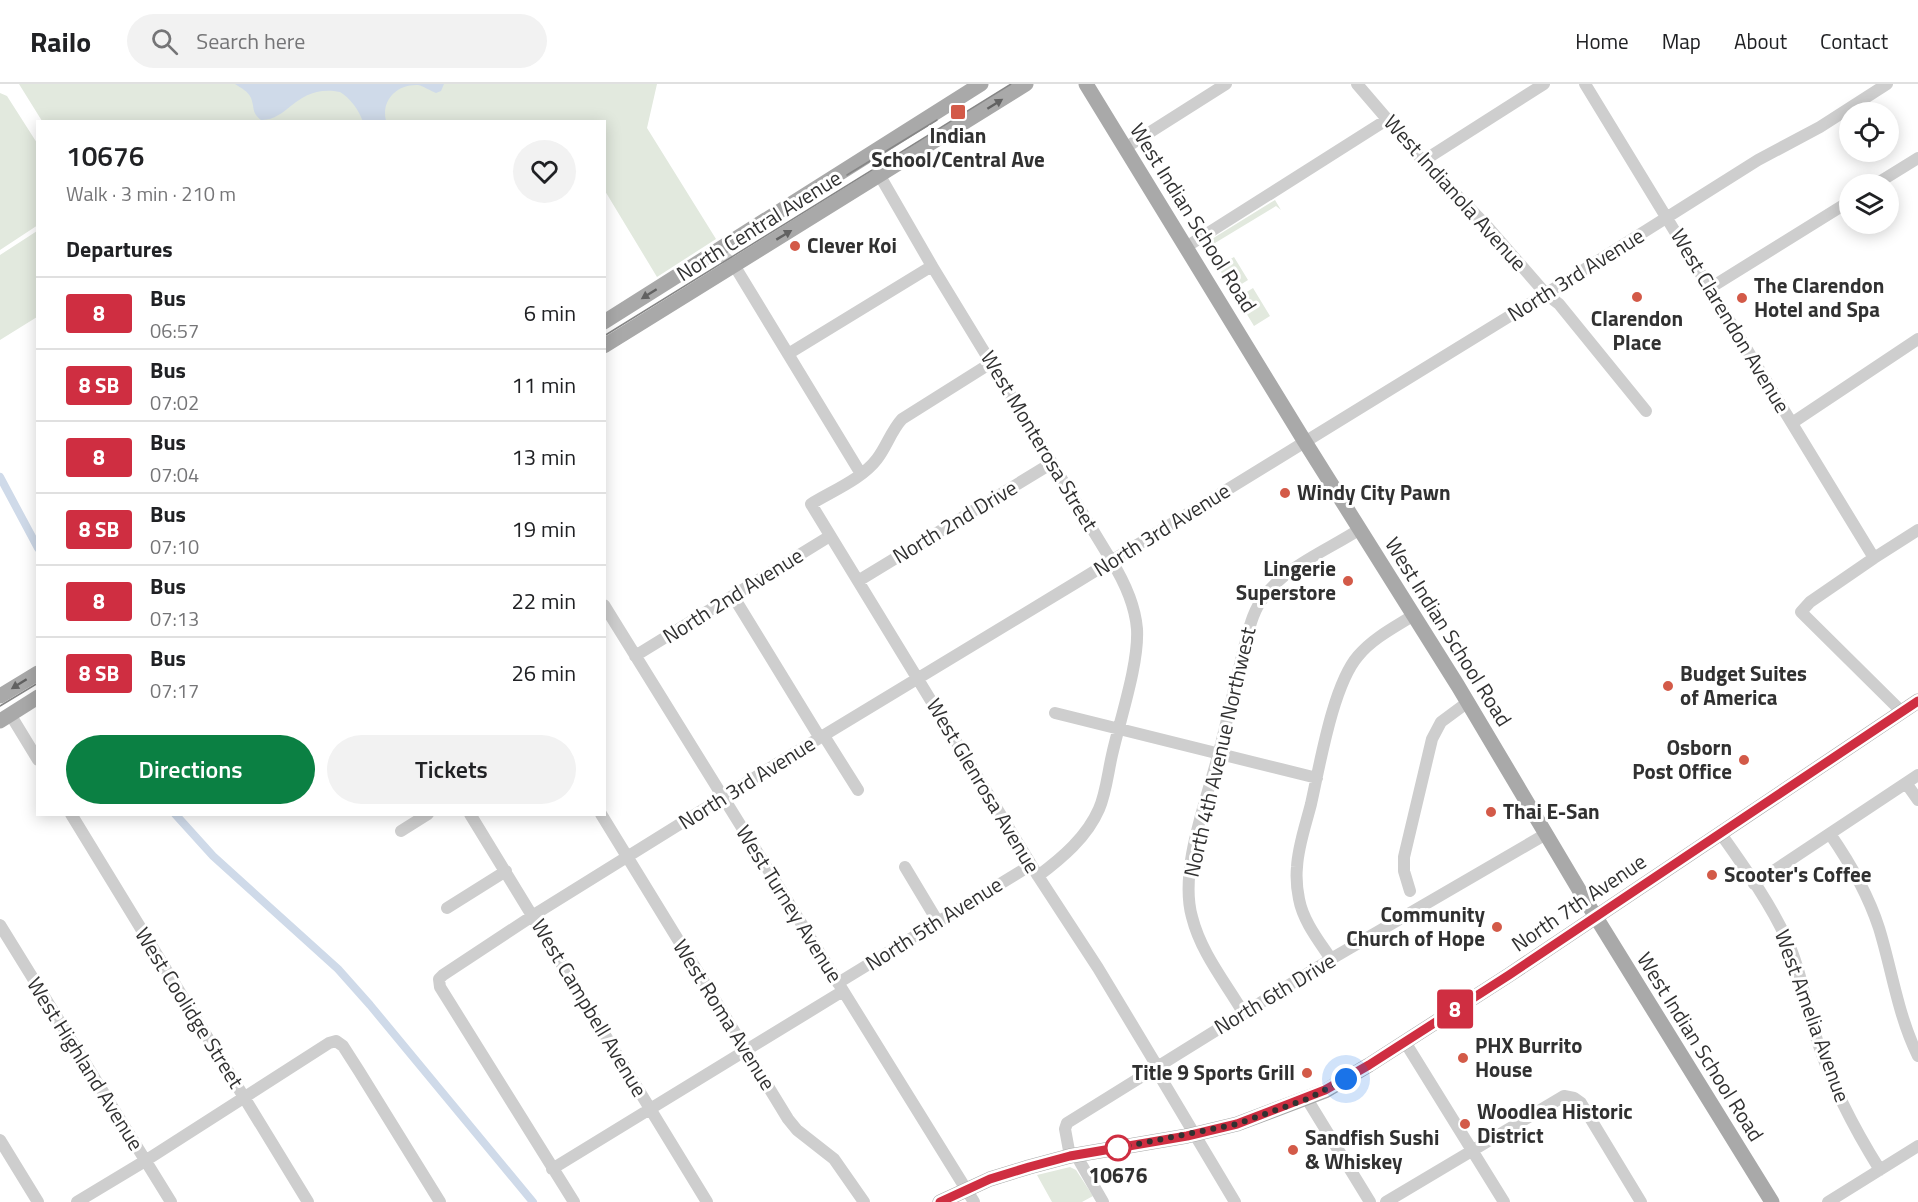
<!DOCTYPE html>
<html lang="en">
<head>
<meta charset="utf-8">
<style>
  body { margin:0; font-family:"Titillium Web",sans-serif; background:#f2f2f2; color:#202124; height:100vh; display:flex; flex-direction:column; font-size:22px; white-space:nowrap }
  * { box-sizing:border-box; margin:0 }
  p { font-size:20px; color:#757577 }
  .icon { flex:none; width:33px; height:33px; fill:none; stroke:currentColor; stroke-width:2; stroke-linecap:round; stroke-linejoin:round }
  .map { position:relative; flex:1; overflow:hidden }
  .drawer { position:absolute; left:36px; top:36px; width:570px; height:696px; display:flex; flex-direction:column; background:#fff; border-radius:0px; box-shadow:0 3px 15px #0003 }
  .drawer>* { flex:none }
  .badge { padding:0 12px; border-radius:4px; font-size:21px; line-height:39px }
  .controls { position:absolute; left:1839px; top:18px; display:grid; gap:12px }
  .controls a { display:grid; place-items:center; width:60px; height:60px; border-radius:50%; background:#fff; box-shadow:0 3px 15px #0003; font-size:30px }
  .you { position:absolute; width:30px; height:30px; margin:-15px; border:4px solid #fff; border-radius:50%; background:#1a73e8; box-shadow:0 0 0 9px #1a73e833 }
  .map>.badge { position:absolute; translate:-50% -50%; box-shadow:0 0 0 3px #fff }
  h2 { padding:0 30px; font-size:22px; line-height:54px }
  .round { display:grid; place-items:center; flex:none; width:63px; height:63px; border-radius:32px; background:#f2f2f2 }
  .overview { display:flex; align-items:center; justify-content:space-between; height:102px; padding:0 30px }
  h1 { font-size:28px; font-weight:600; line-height:45px }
  .cta { display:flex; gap:12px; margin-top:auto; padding:12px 30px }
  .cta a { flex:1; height:69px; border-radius:36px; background:#0b8043; color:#fff; font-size:24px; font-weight:600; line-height:69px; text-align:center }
  .cta a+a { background:#f2f2f2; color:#202124 }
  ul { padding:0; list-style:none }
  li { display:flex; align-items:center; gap:18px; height:72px; padding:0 30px; border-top:2px solid #e0e0e0 }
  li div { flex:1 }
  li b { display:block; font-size:22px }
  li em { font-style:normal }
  li .badge { min-width:66px; font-weight:700; text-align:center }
  header { display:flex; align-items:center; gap:36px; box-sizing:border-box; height:84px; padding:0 30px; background:#fff; border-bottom:2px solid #e0e0e0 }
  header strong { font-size:28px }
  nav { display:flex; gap:33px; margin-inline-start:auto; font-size:21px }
  .search { width:420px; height:54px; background:#f2f2f2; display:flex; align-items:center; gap:15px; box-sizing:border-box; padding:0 21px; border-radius:33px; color:#757577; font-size:22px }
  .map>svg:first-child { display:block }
  .green { fill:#e2e9de }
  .water { fill:#cfdae9 }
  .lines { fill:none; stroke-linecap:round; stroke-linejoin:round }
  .canal { stroke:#cfdae9; stroke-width:8 }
  .minor { stroke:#cecece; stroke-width:12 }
  .major { stroke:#a9a9a9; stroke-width:15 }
  .tram { stroke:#868686; stroke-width:1.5 }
  .oneway { fill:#616161 }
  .line-casing { stroke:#fff; stroke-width:14 }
  .line { stroke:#cf2e41; stroke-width:9 }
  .walk { stroke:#313131; stroke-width:6; stroke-dasharray:0 10.8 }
  .poi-dot { fill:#d35a48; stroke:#fff; stroke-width:2 }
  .stop-dot { fill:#fff; stroke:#cf2e41; stroke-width:3 }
  .labels { text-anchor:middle; stroke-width:6; stroke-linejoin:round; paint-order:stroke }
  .poi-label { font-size:21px; font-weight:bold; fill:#313131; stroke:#fff; text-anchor:start }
  .street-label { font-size:21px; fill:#313131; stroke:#fff }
  .stop-label { font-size:21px; font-weight:bold; fill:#313131; stroke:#fff }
</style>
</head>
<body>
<header>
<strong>Railo</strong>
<div class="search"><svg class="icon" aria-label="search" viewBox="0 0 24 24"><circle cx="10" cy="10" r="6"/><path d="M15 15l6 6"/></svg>Search here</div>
<nav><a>Home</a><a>Map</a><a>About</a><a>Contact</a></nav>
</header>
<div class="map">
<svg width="1918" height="1118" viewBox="0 0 1918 1118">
  <rect width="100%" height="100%" fill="#fff"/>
  <path class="green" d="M19,0h638l-10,44 69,111 -59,38 -52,-86 -1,-69 -562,-1z
    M0,9l7,3 30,47 1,82 -38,25z
    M1275,116l6,10 -5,-4 -61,37 3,5 -8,5 -4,-7 1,-4z
    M37,147v86l-37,23v-85z
    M1223,173l4,4 7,-4 14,23 -16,10 -17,-28z
    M1253,204l17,28 -16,10 -17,-28z
    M1070,1083l6,3 17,26 -11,6h-30l-15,-27z"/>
  <path class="water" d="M235,0h209l-3,7 -5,2c-6,-2 -12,-7 -18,-8 -22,-1 -37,16 -32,36l-23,1c-4,-12 -13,-24 -23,-30 -44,-8 -51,29 -79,28 -10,-8 -6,-12 -10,-22 -3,-7 -10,-10 -16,-14z"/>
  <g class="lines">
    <path class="canal" d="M0,393l38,71
      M175,730l38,42 125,113 32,36 163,197"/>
    <path class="minor" d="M1357,0l66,77 62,63 61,70 13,10 87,107
      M1585,0l289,474
      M1125,64l101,-64
      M1423,77l121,-77
      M880,92l52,90 179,294c13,21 24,44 26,69 2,35 -17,90 -25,126 -4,17 -6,38 -13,54 -12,28 -37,49 -61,67
      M1876,100l42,-26
      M1186,163l202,-128
      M717,167l17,14 127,209
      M1710,204l140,-87
      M788,270l144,-88
      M991,279l-89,56c-11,12 -15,27 -25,40 -15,20 -45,32 -66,45l227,372 60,92 59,98
      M1792,339l126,-84
      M858,497l194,-118
      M733,512l87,142
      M604,521l370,597
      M635,572l195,-120
      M1902,628l-101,-100 9,-10 64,-44 44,-28
      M1055,629l262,65
      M10,630l28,46
      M824,652l34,54
      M1906,699l12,17
      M71,730l237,388
      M470,730l237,388
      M601,730l187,305 9,11 37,29 30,43
      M401,747l27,-17
      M1721,750c23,33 48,67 65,104 16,33 20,71 32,105 15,46 37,87 62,127
      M1830,750c20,29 38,60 49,94 13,42 19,88 39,128
      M905,783l33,55
      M1754,800l164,-109
      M1410,807l-6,-20v-14l28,-118 9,-17 27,-20
      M447,824l59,-37
      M0,841l171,277
      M1331,875c-12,-18 -28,-38 -32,-60 -2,-10 -3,-22 -2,-32 1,-21 9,-43 14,-63 9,-40 22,-119 47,-148 15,-18 37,-29 56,-41
      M838,899l193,-118
      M1244,930c-18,-31 -43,-61 -52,-97 -13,-46 14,-115 26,-161 10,-38 18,-77 28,-116 4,-15 8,-31 18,-43 22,-31 64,-47 96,-68
      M1405,958l99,160
      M1155,984l80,134
      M1307,1015l63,103
      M0,1056l38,62
      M1076,1071l27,47
      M1070,1072l-5,-27 2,-6 264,-164 215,-125
      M552,1085l291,-178
      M77,1118l68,-41 184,-118 7,-2 7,5 16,25 81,131
      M574,1118l-134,-215 -1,-8 4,-4 97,-64 238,-148 299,-181 462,-284 219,-138 62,-33 67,-43
      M1386,1118l178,-106 10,2 7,5 60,99
      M1828,1118l90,-56"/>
    <path class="major" d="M1086,0l219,358 153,244 123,207 191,309
      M604,238l377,-238
      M604,262l422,-262
      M0,612l38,-23
      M0,637l38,-24
      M940,1118l50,-23 39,-12 41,-11 117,-20 50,-12 88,-33 44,-26 140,-90 409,-274"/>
    <path class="tram" d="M847,91l90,-55
      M604,252l407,-252
      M0,622l38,-23"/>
  </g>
  <defs><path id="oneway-solid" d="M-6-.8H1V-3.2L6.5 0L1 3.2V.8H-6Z" transform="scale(1.5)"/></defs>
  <g class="oneway">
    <use href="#oneway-solid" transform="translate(995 20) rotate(-32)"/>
    <use href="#oneway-solid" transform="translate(784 151) rotate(-31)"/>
    <use href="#oneway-solid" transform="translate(649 210) rotate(148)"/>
    <use href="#oneway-solid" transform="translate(19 600) rotate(148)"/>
  </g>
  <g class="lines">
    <defs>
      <path id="line" d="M940,1118l50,-23 39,-12 41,-11 117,-20 50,-12 88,-34 44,-25 140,-90 409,-274"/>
    </defs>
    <use href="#line" class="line-casing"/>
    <use href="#line" class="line"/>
    <path class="walk" d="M1118,1064l119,-24 70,-25 39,-20"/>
  </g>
  <g class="poi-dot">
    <rect x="950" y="20" width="16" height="16" rx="3"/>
    <circle cx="795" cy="162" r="6"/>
    <circle cx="1637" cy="213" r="6"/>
    <circle cx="1742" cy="214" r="6"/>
    <circle cx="1285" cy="409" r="6"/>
    <circle cx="1348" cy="497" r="6"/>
    <circle cx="1668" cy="602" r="6"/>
    <circle cx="1744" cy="676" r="6"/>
    <circle cx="1491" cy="728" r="6"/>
    <circle cx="1712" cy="791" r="6"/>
    <circle cx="1497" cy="843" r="6"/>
    <circle cx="1463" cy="974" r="6"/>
    <circle cx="1307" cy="989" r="6"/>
    <circle cx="1465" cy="1040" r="6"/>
    <circle cx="1293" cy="1066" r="6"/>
  </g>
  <circle class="stop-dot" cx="1118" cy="1064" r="12"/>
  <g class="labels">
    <g class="poi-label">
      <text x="958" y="59" text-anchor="middle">Indian<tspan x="958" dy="24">School/Central Ave</tspan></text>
      <text x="807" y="169">Clever Koi</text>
      <text x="1754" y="209">The Clarendon<tspan x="1754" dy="24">Hotel and Spa</tspan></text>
      <text x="1637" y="242" text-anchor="middle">Clarendon<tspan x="1637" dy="24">Place</tspan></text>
      <text x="1297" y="416">Windy City Pawn</text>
      <text x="1336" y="492" text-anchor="end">Lingerie<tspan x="1336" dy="24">Superstore</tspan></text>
      <text x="1680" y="597">Budget Suites<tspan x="1680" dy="24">of America</tspan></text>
      <text x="1732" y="671" text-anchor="end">Osborn<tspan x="1732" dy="24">Post Office</tspan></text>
      <text x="1503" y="735">Thai E-San</text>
      <text x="1724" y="798">Scooter's Coffee</text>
      <text x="1485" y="838" text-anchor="end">Community<tspan x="1485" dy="24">Church of Hope</tspan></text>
      <text x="1475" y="969">PHX Burrito<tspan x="1475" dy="24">House</tspan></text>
      <text x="1295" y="996" text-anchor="end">Title 9 Sports Grill</text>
      <text x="1477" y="1035">Woodlea Historic<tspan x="1477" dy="24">District</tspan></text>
      <text x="1305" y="1061">Sandfish Sushi<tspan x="1305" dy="24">&amp; Whiskey</tspan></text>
    </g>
    <g class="street-label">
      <text transform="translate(1455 109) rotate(48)" y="7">West Indianola Avenue</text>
      <text transform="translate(1193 134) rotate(58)" y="7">West Indian School Road</text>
      <text transform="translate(759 142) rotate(-32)" y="7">North Central Avenue</text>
      <text transform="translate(1576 191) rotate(-32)" y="7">North 3rd Avenue</text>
      <text transform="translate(1730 237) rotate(59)" y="7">West Clarendon Avenue</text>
      <text transform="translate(1039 357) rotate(59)" y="7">West Monterosa Street</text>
      <text transform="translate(955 438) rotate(-31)" y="7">North 2nd Drive</text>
      <text transform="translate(1162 446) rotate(-32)" y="7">North 3rd Avenue</text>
      <text transform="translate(733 512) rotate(-32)" y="7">North 2nd Avenue</text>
      <text transform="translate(1448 548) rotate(58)" y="7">West Indian School Road</text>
      <text transform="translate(1220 668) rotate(-77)" y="7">North 4th Avenue Northwest</text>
      <text transform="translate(747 699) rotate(-32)" y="7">North 3rd Avenue</text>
      <text transform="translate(983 702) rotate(59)" y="7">West Glenrosa Avenue</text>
      <text transform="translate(1579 819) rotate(-34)" y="7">North 7th Avenue</text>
      <text transform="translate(789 820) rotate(58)" y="7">West Turney Avenue</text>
      <text transform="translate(934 840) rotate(-32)" y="7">North 5th Avenue</text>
      <text transform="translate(1275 910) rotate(-31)" y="7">North 6th Drive</text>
      <text transform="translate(189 924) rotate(58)" y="7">West Coolidge Street</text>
      <text transform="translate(589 924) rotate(59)" y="7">West Campbell Avenue</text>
      <text transform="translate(724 931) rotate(58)" y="7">West Roma Avenue</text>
      <text transform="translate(1812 932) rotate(70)" y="7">West Amelia Avenue</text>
      <text transform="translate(1700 963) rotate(58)" y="7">West Indian School Road</text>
      <text transform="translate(85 980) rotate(58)" y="7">West Highland Avenue</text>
    </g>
    <g class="stop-label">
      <text x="1118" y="1099">10676</text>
    </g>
  </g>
</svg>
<div class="controls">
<a><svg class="icon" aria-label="locate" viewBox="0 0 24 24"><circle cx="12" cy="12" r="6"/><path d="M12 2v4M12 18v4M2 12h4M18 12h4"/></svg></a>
<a><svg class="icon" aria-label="layers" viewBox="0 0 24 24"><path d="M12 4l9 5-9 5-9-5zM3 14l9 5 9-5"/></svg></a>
</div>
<div class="you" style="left:1346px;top:995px"></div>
<b class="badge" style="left:1455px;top:925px;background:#cf2e41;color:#fff">8</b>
<section class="drawer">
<div class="overview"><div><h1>10676</h1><p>Walk · 3 min · 210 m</p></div><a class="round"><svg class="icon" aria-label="heart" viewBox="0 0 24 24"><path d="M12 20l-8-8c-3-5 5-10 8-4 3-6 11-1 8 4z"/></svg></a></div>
<h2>Departures</h2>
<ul>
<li><span class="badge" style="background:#cf2e41;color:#fff">8</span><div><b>Bus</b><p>06:57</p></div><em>6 min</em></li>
<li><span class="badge" style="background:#cf2e41;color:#fff">8 SB</span><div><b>Bus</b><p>07:02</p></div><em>11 min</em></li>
<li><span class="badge" style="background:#cf2e41;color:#fff">8</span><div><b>Bus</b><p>07:04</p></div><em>13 min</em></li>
<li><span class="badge" style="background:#cf2e41;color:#fff">8 SB</span><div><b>Bus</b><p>07:10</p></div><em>19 min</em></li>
<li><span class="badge" style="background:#cf2e41;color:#fff">8</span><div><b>Bus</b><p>07:13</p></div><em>22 min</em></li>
<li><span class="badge" style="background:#cf2e41;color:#fff">8 SB</span><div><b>Bus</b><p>07:17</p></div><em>26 min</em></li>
</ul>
<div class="cta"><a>Directions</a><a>Tickets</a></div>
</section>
</div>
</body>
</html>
